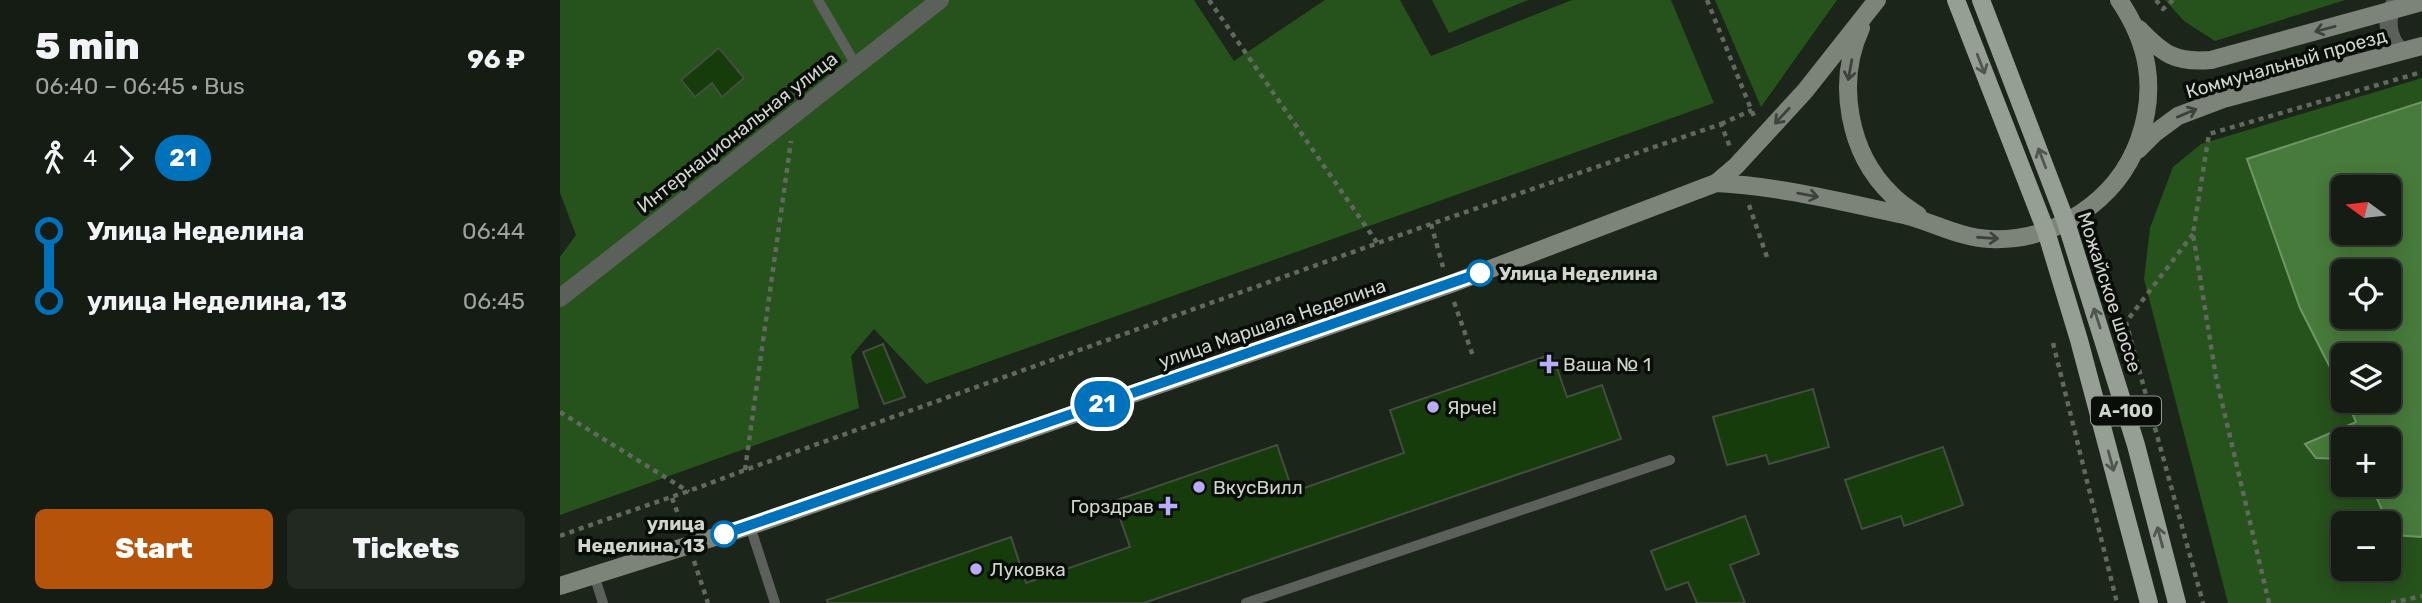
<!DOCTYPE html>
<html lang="en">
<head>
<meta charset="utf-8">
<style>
  body { margin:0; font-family:Rubik,sans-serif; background:#222921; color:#f1f3f6; height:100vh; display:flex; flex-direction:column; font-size:26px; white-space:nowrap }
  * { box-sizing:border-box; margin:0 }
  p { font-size:23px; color:#9da1a0 }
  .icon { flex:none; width:38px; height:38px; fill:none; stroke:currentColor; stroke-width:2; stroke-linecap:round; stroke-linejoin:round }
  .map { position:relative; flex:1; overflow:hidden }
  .side { display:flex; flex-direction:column; background:#151c13; width:560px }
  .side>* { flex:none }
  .badge { padding:0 14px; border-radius:23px; font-size:24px; line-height:46px }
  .needle { width:46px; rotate:285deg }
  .buttons { position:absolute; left:1771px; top:175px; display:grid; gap:14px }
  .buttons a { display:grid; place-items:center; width:70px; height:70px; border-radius:10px; background:#151c13; box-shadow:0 4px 18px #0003,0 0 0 2px #343a33; font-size:35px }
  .map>.badge { position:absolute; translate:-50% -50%; box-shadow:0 0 0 4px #fff }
  .legs { display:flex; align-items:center; gap:10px; height:77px; padding:0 35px; font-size:23px }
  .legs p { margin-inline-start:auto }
  .overview { display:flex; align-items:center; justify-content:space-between; height:119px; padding:0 35px }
  h1 { font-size:38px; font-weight:800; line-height:52px }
  .button { display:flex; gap:14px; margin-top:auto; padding:14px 35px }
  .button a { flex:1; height:80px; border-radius:10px; background:#b45309; color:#fff; font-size:28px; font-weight:800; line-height:80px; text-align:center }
  .button a+a { background:#222921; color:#f1f3f6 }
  ul { padding:0 35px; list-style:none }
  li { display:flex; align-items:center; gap:24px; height:70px; font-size:26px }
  li i { display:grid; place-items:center; width:10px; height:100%; margin:0 9px; background:currentColor }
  li i::after { content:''; width:18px; height:18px; margin:-9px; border:5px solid; border-radius:50%; background:#151c13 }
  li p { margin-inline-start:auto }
  li:first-child i { background:linear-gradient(#0000 50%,currentColor 0) }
  li:last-child i { background:linear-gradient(currentColor 50%,#0000 0) }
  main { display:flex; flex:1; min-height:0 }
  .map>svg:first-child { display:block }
  .green { fill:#26521b }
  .water { fill:#477b3b; stroke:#709667; stroke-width:2; fill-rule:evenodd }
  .building { fill:#153c0a; stroke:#434d40; stroke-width:2 }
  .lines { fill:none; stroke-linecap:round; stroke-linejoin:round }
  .path { stroke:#61685e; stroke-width:4.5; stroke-dasharray:5 5; stroke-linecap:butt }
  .lane { stroke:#5c605b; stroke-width:10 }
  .street { stroke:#5c605b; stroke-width:18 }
  .secondary { stroke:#7c847a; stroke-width:18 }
  .primary { stroke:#959f93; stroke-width:18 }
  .oneway { stroke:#3d433b }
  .oneway2 { stroke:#4f564e }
  .line-1-casing { stroke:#fff; stroke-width:16 }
  .line-1 { stroke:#0072bc; stroke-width:10 }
  .stop-1-dot { fill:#fff; stroke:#0072bc; stroke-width:3.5 }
  .poi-dot { fill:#b6acf8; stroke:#090d08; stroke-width:2.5 }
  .labels { text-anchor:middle; stroke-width:7; stroke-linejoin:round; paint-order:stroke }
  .shield { fill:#090d08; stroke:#949992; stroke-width:2 }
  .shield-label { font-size:18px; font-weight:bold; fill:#cfd5cd }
  .street-label { font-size:19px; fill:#cfd5cd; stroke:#090d08 }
  .stop-label { font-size:19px; font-weight:bold; fill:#cfd5cd; stroke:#090d08; text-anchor:start }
  .poi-label { font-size:19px; fill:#cfd5cd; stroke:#090d08; text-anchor:start }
</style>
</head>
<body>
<main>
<section class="side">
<div class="overview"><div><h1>5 min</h1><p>06:40 – 06:45 · Bus</p></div><b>96 ₽</b></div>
<div class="legs"><svg class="icon" aria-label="walk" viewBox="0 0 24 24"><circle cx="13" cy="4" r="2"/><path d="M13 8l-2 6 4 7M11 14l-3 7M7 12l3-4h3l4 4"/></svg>4<svg class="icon" aria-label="forward" viewBox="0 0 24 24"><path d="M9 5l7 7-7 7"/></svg><b class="badge" style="background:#0072bc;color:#fff">21</b></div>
<ul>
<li><i style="color:#0072bc"></i><b>Улица Неделина</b><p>06:44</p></li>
<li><i style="color:#0072bc"></i><b>улица Неделина, 13</b><p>06:45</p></li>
</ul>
<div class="button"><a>Start</a><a>Tickets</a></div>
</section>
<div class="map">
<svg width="1862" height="603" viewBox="0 0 1862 603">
  <rect width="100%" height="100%" fill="#1c2519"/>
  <path class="green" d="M0,0h634l40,61 91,-61h75l31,56 141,-56h99l43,103 -788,281 -52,-55 -23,27 8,52 -299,107v-258l16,-22 -16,-42z
    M872,0h96l-79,33z
    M1155,0h122l-76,107z
    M1605,0h180l-130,41 -31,-20z
    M1862,78v24l-174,57 95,234v8h4l9,20 -51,23 11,14 27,1v26h28l17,38h-45v46h46v-44l4,10 29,2v66h-194l-84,-324 6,-51 23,-61 28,-23z"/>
  <path class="water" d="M1862,102v435l-29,-2 -22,-50h18v-46h-46v20l-27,-1 -11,-14 51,-22 -9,-21h42v-46h-46v38l-43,-85 -53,-149zM1783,187h46v46h-46zM1783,271h46v46h-46z"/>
  <path class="building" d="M159,48l25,30 -22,19 -10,-14 -17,14 -14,-17z
    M323,344l22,53 -21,7 -21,-52z
    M992,354l15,43 35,-12 19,54 -477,164h-316l-1,-3 184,-63 15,46 104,-36 -16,-46 163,-56 16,47 111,-39 -14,-43z
    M1253,389l16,58 -60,17 -3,-9 -39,10 -14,-48z
    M1383,447l20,58 -59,21 -3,-10 -39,13 -17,-49z
    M1185,516l14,38 -29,11 15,38h-48l-9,-21 -22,8 -15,-39z"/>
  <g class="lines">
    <path class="path" d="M649,0l169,244
      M1147,0l48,119
      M1596,0l7,9 10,-9
      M1161,124l31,-14
      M1189,205l19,55
      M871,224l12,43
      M1633,234l-67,88 77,281
      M894,302l19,54
      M1493,343l64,260
      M0,412l129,80
      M185,470l46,-329
      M112,498l12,32
      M0,536c62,-23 124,-42 185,-66l686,-246 290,-100 9,23
      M134,561l14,42
      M1709,603l-53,-226 -23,-143 16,-100 213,-62
      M1831,603l31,-7"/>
    <path class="lane" d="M258,0l38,65
      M190,526l25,77
      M34,575l9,28
      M686,603l424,-143"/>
    <path class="street" d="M1839,0c-16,13 -12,39 2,51
      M0,298l380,-298"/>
    <path class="secondary" d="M1301,28c-25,54 -13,125 31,167 7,8 17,14 26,20
      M1579,29c24,25 36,34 72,31l211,-58
      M1578,150l17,-17 23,-17 45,-17 199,-53
      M1156,183c64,3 126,19 188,32 29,7 56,23 86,24 64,3 127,-38 149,-99 18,-51 10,-96 -20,-140
      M0,586l190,-60 698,-241 268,-102 20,-17 69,-75 72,-91"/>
    <path class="primary" d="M1396,0l90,231 33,109 70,263
      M1421,0l85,222 70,223 41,158"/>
  </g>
  <defs><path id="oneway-shaft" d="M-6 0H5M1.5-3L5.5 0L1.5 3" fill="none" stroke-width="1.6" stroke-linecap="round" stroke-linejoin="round" transform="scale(1.75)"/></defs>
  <g class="oneway">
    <use href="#oneway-shaft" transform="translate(1765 29) rotate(165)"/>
    <use href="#oneway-shaft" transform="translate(1290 70) rotate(100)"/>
    <use href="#oneway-shaft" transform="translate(1627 113) rotate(-23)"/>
    <use href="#oneway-shaft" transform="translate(1222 116) rotate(133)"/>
    <use href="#oneway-shaft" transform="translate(1248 195) rotate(10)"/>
    <use href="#oneway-shaft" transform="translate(1428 238) rotate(4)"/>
  </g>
  <g class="oneway2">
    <use href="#oneway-shaft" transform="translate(1421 64) rotate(69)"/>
    <use href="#oneway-shaft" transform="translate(1482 158) rotate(-111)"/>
    <use href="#oneway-shaft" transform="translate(1537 318) rotate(-108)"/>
    <use href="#oneway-shaft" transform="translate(1551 461) rotate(75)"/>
    <use href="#oneway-shaft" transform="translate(1600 537) rotate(-105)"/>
  </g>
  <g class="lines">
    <defs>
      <path id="line-1" d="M164,534l756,-261"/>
    </defs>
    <use href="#line-1" class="line-1-casing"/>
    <use href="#line-1" class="line-1"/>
  </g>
  <g class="stop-1-dot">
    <circle cx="920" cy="273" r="12"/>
    <circle cx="164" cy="534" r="12"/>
  </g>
  <g class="poi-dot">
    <path d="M985.5 353.5h7v7h7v7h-7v7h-7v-7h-7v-7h7z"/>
    <circle cx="873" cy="407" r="7"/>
    <circle cx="639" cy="487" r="7"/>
    <path d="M604.5 495.5h7v7h7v7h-7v7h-7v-7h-7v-7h7z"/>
    <circle cx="416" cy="569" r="7"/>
  </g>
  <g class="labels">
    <rect class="shield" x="1531" y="396.5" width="70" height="29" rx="5"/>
    <g class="shield-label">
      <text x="1566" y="417">А-100</text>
    </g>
    <g class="street-label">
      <text transform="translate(1726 63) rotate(-16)" y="7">Коммунальный проезд</text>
      <text transform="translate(177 132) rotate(-38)" y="7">Интернациональная улица</text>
      <text transform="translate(1550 292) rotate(72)" y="7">Можайское шоссе</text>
      <text transform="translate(712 323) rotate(-19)" y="7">улица Маршала Неделина</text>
    </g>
    <g class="stop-label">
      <text x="939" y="280">Улица Неделина</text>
      <text x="145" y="530" text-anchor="end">улица<tspan x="145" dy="22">Неделина, 13</tspan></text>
    </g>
    <g class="poi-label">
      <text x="1003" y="371">Ваша № 1</text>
      <text x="887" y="414">Ярче!</text>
      <text x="653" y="494">ВкусВилл</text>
      <text x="594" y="513" text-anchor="end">Горздрав</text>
      <text x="430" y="576">Луковка</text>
    </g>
  </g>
</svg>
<div class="buttons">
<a><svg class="needle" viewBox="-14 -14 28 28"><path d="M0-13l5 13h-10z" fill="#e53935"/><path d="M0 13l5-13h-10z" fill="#9da1a0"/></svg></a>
<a><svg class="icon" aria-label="locate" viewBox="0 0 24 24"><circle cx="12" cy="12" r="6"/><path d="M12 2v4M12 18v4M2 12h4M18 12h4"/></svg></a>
<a><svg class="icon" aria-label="layers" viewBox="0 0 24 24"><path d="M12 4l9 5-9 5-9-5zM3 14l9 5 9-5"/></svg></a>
<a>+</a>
<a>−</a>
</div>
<b class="badge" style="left:542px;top:404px;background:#0072bc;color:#fff">21</b>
</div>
</main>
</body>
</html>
